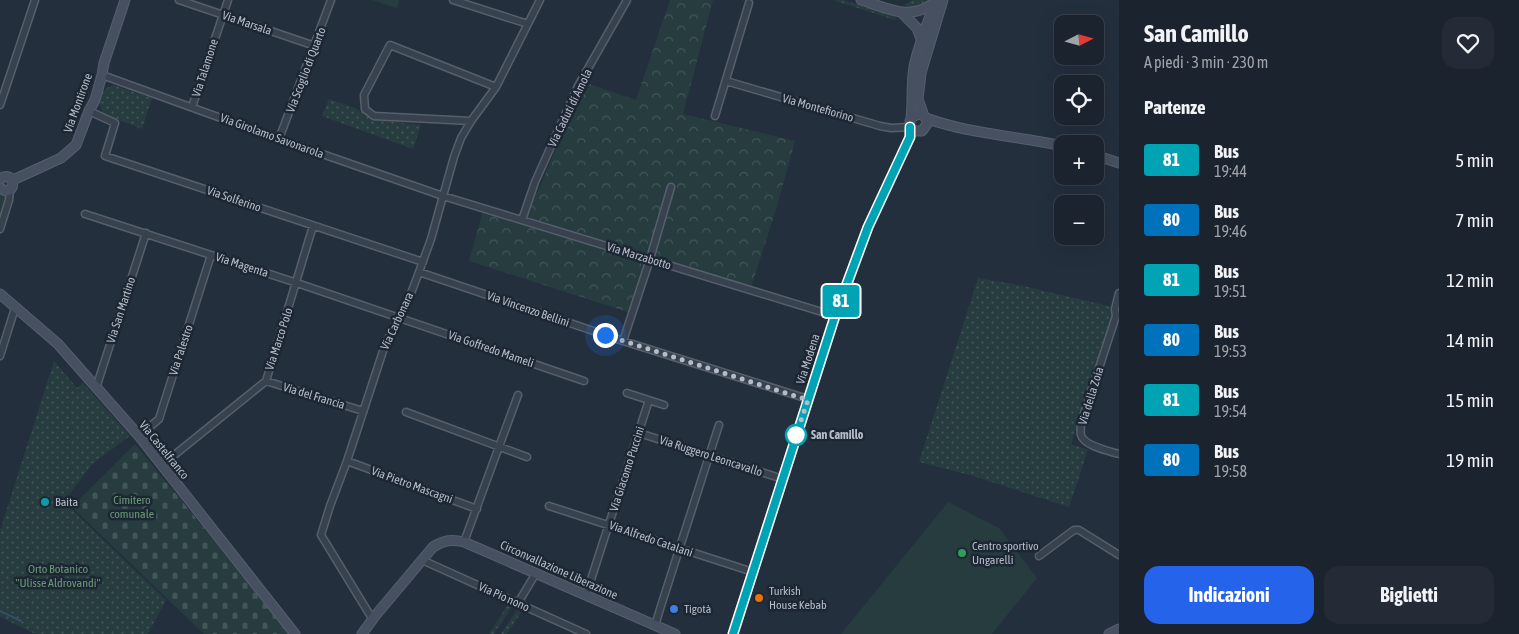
<!DOCTYPE html>
<html lang="it">
<head>
<meta charset="utf-8">
<style>
  body { margin:0; font-family:"Asap Condensed",sans-serif; background:#242b36; color:#f1f3f6; height:100vh; display:flex; flex-direction:column; font-size:19px; white-space:nowrap }
  * { box-sizing:border-box; margin:0 }
  p { font-size:16px; color:#a0a4aa }
  .icon { flex:none; width:28px; height:28px; fill:none; stroke:currentColor; stroke-width:2; stroke-linecap:round; stroke-linejoin:round }
  .map { position:relative; flex:1; overflow:hidden }
  .panel { display:flex; flex-direction:column; background:#1b232e; width:400px }
  .panel>* { flex:none }
  .badge { padding:0 10px; border-radius:4px; font-size:18px; line-height:32px }
  .needle { width:32px; rotate:84deg }
  .fabs { position:absolute; left:1054px; top:15px; display:grid; gap:10px }
  .fabs a { display:grid; place-items:center; width:50px; height:50px; border-radius:10px; background:#1b232e; box-shadow:0 5px 20px #0002,0 0 0 1px #39404a; font-size:25px }
  .you { position:absolute; width:25px; height:25px; margin:-12px; border:4px solid #fff; border-radius:50%; background:#1a73e8; box-shadow:0 0 0 8px #1a73e833 }
  .map>.badge { position:absolute; translate:-50% -50%; box-shadow:0 0 0 2px #fff }
  h2 { padding:0 25px; font-size:19px; line-height:45px }
  .round { display:grid; place-items:center; flex:none; width:52px; height:52px; border-radius:15px; background:#242b36 }
  .overview { display:flex; align-items:center; justify-content:space-between; height:85px; padding:0 25px }
  h1 { font-size:24px; font-weight:700; line-height:38px }
  .action { display:flex; gap:10px; margin-top:auto; padding:10px 25px }
  .action a { flex:1; height:58px; border-radius:15px; background:#2563eb; color:#fff; font-size:20px; font-weight:700; line-height:58px; text-align:center }
  .action a+a { background:#242b36; color:#f1f3f6 }
  ul { padding:0; list-style:none }
  li { display:flex; align-items:center; gap:15px; height:60px; padding:0 25px }
  li div { flex:1 }
  li b { display:block; font-size:19px }
  li em { font-style:normal }
  li .badge { min-width:55px; font-weight:700; text-align:center }
  main { display:flex; flex:1; min-height:0 }
  .map>svg:first-child { display:block }
  .grass { fill:url(#grass-dots) }
  .cemetery { fill:url(#cemetery-stones) }
  .park { fill:url(#park-crowns) }
  .pitch { fill:#263c3f }
  .lines { fill:none; stroke-linecap:round; stroke-linejoin:round }
  .stream { stroke:#394c67; stroke-width:2 }
  .street-casing { stroke:#565f6c; stroke-width:9 }
  .secondary-casing { stroke:#565f6c; stroke-width:11 }
  .street { stroke:#38414e; stroke-width:6 }
  .secondary { stroke:#465061; stroke-width:9 }
  .line-casing { stroke:#fff; stroke-width:11 }
  .line { stroke:#00a3b4; stroke-width:8 }
  .walk { stroke:#b4bcc9; stroke-width:5; stroke-dasharray:0 9 }
  .stop-dot { fill:#fff; stroke:#00a3b4; stroke-width:2.5 }
  .culture-dot { fill:#0f9aa8; stroke:#1d2633; stroke-width:2 }
  .leisure-dot { fill:#2e9e5b; stroke:#1d2633; stroke-width:2 }
  .food-dot { fill:#e8710a; stroke:#1d2633; stroke-width:2 }
  .shop-dot { fill:#3f7fe0; stroke:#1d2633; stroke-width:2 }
  .labels { text-anchor:middle; stroke-width:5; stroke-linejoin:round; paint-order:stroke }
  .street-label { font-size:12px; fill:#b4bcc9; stroke:#1d2633 }
  .stop-label { font-size:12px; font-weight:bold; fill:#b4bcc9; stroke:#1d2633; text-anchor:start }
  .park-label { font-size:12px; fill:#6b9a76; stroke:#1d2633 }
  .poi-label { font-size:12px; fill:#b4bcc9; stroke:#1d2633; text-anchor:start }
</style>
</head>
<body>
<main>
<div class="map">
<svg width="1119" height="634" viewBox="0 0 1119 634">
  <defs>
    <pattern id="grass-dots" width="8" height="8" patternUnits="userSpaceOnUse" patternTransform="scale(1.25)"><rect width="8" height="8" fill="#263c3f"/><path d="M2 2h.1M6 6h.1" fill="none" stroke="#435659" stroke-width="1.8" stroke-linecap="round"/></pattern>
    <pattern id="cemetery-stones" width="16" height="16" patternUnits="userSpaceOnUse" patternTransform="scale(1.25)"><rect width="16" height="16" fill="#263c3f"/><path d="M2 7V4a2 2 0 0 1 4 0v3zM10 15v-3a2 2 0 0 1 4 0v3z" fill="#435659"/></pattern>
    <pattern id="park-crowns" width="20" height="18" patternUnits="userSpaceOnUse" patternTransform="scale(1.25)"><rect width="20" height="18" fill="#263c3f"/><path d="M2 6a3 3 0 1 1 6 0M12 15a3 3 0 1 1 6 0" fill="none" stroke="#435659"/></pattern>
  </defs>
  <rect width="100%" height="100%" fill="#242f3e"/>
  <path class="grass" d="M833,0h10l53,17 -1,3z
    M913,0h17c-6,7 -17,9 -26,5z
    M113,85l39,13 -10,31 -36,-14c-11,-9 -7,-26 7,-30z
    M329,99l26,9 18,11 48,6 -8,24 -91,-33z
    M978,278l41,7 98,23 -46,136 17,6 -19,57 -96,-31 -54,-14z
    M54,361l23,27 6,-5 47,53 -38,28 -28,38 102,98 -18,34h-113l-35,-17v-86z
    M509,603l4,2 -19,29h-5z
    M518,608l4,3 -15,23h-6z"/>
  <path class="cemetery" d="M135,444l156,190h-87l-132,-127z"/>
  <path class="park" d="M372,0h27l-2,8z
    M670,0h43l-30,114 112,27 -18,65 -27,85 -103,-31 -16,53 -162,-52 15,-54 40,13 18,-38 17,-41 30,-57 47,16z"/>
  <path class="pitch" d="M0,170l16,5 -16,52z
    M948,502l51,26 38,50 -45,56h-151z"/>
  <g class="lines">
    <path class="stream" d="M0,611l21,10"/>
    <defs>
      <path id="street" d="M179,0l136,46
        M453,0l75,24
        M102,75l177,64 164,57 392,120
        M726,81l154,45 11,2 19,-1
        M0,105l35,-105
        M192,107l36,-107
        M89,111l26,12 -10,33 318,106
        M715,116l34,-113
        M471,121l-97,-5 -9,-7 -1,-14 26,-50 106,42
        M279,139l52,-139
        M85,214l212,69 287,98
        M522,220l13,-38 43,-96 49,-86
        M0,229l9,-29 1,-10
        M419,272l204,69 185,58
        M1119,293l-4,16 1,7 -35,107c0,3 -1,8 0,12 3,11 28,16 38,19
        M623,341l27,-82 21,-72
        M0,356l15,-48
        M266,381l97,30
        M96,388l50,-155
        M627,393l37,12
        M406,412l121,45
        M639,433l144,46
        M139,436l20,-17 52,-164
        M347,461l130,48
        M162,465l104,-84 47,-155
        M549,506l204,66
        M464,542l54,-147
        M1039,556l35,-26h5l40,25
        M422,560l164,74
        M586,595l63,-195
        M518,603l18,-30
        M373,620l-52,-85 9,-29 17,-45 38,-116 25,-49 9,-24 12,-33 23,-82 7,-19 10,-17 25,-34 44,-87
        M655,626l5,-17 59,-184"/>
      <path id="secondary" d="M861,0c27,8 49,22 74,2
        M902,13l15,15 5,14
        M924,116l-6,-17 3,-26 22,-73
        M911,118c2,-17 0,-34 3,-51 4,-22 14,-45 22,-67
        M926,118c43,16 92,18 136,28
        M1095,155l24,8
        M0,179c18,-11 16,21 0,9
        M13,180l48,-22 15,-13 13,-34 6,-11 7,-25 2,-12 21,-63
        M0,294l58,50 81,92 156,198
        M362,634l13,-18 58,-69c11,-7 19,-8 31,-5l211,92
        M733,634l102,-318 33,-89 42,-90c1,-7 -2,-13 1,-19l7,-4c6,1 9,4 9,10l-5,7h-8l-4,-4
        M1109,634l10,-5"/>
    </defs>
    <use href="#street" class="street-casing"/>
    <use href="#secondary" class="secondary-casing"/>
    <use href="#street" class="street"/>
    <use href="#secondary" class="secondary"/>
  </g>
  <g class="lines">
    <defs>
      <path id="line" d="M733,634l102,-318 33,-89 42,-90v-10"/>
    </defs>
    <use href="#line" class="line-casing"/>
    <use href="#line" class="line"/>
    <path class="walk" d="M605,335l203,65 -12,35"/>
  </g>
  <circle class="stop-dot" cx="796" cy="435" r="10"/>
  <circle class="culture-dot" cx="45" cy="502" r="5"/>
  <circle class="leisure-dot" cx="962" cy="553" r="5"/>
  <circle class="food-dot" cx="759" cy="598" r="5"/>
  <circle class="shop-dot" cx="674" cy="609" r="5"/>
  <g class="labels">
    <g class="street-label">
      <text transform="translate(247 23) rotate(19)" y="4">Via Marsala</text>
      <text transform="translate(205 68) rotate(-72)" y="4">Via Talamone</text>
      <text transform="translate(306 70) rotate(-69)" y="4">Via Scoglio di Quarto</text>
      <text transform="translate(78 103) rotate(-70)" y="4">Via Montirone</text>
      <text transform="translate(570 108) rotate(-64)" y="4">Via Caduti di Amola</text>
      <text transform="translate(818 108) rotate(16)" y="4">Via Montefiorino</text>
      <text transform="translate(272 136) rotate(20)" y="4">Via Girolamo Savonarola</text>
      <text transform="translate(234 199) rotate(19)" y="4">Via Solferino</text>
      <text transform="translate(639 256) rotate(17)" y="4">Via Marzabotto</text>
      <text transform="translate(242 265) rotate(18)" y="4">Via Magenta</text>
      <text transform="translate(528 309) rotate(19)" y="4">Via Vincenzo Bellini</text>
      <text transform="translate(121 310) rotate(-72)" y="4">Via San Martino</text>
      <text transform="translate(397 321) rotate(-65)" y="4">Via Carbonara</text>
      <text transform="translate(279 339) rotate(-72)" y="4">Via Marco Polo</text>
      <text transform="translate(491 349) rotate(19)" y="4">Via Goffredo Mameli</text>
      <text transform="translate(181 350) rotate(-72)" y="4">Via Palestro</text>
      <text transform="translate(808 359) rotate(-72)" y="4">Via Modena</text>
      <text transform="translate(314 396) rotate(17)" y="4">Via del Francia</text>
      <text transform="translate(1091 396) rotate(-73)" y="4">Via della Zoia</text>
      <text transform="translate(164 450) rotate(51)" y="4">Via Castelfranco</text>
      <text transform="translate(711 456) rotate(18)" y="4">Via Ruggero Leoncavallo</text>
      <text transform="translate(627 469) rotate(-72)" y="4">Via Giacomo Puccini</text>
      <text transform="translate(412 485) rotate(20)" y="4">Via Pietro Mascagni</text>
      <text transform="translate(651 539) rotate(19)" y="4">Via Alfredo Catalani</text>
      <text transform="translate(559 570) rotate(24)" y="4">Circonvallazione Liberazione</text>
      <text transform="translate(504 597) rotate(24)" y="4">Via Pio nono</text>
    </g>
    <g class="stop-label">
      <text x="811" y="439">San Camillo</text>
    </g>
    <g class="park-label">
      <text x="132" y="504">Cimitero<tspan x="132" dy="14">comunale</tspan></text>
      <text x="58" y="573">Orto Botanico<tspan x="58" dy="14">"Ulisse Aldrovandi"</tspan></text>
    </g>
    <g class="poi-label">
      <text x="55" y="506">Baita</text>
      <text x="972" y="550">Centro sportivo<tspan x="972" dy="14">Ungarelli</tspan></text>
      <text x="769" y="595">Turkish<tspan x="769" dy="14">House Kebab</tspan></text>
      <text x="684" y="613">Tigotà</text>
    </g>
  </g>
</svg>
<div class="fabs">
<a><svg class="needle" viewBox="-14 -14 28 28"><path d="M0-13l5 13h-10z" fill="#e53935"/><path d="M0 13l5-13h-10z" fill="#a0a4aa"/></svg></a>
<a><svg class="icon" aria-label="locate" viewBox="0 0 24 24"><circle cx="12" cy="12" r="6"/><path d="M12 2v4M12 18v4M2 12h4M18 12h4"/></svg></a>
<a>+</a>
<a>−</a>
</div>
<div class="you" style="left:605px;top:335px"></div>
<b class="badge" style="left:841px;top:301px;background:#00a3b4;color:#fff">81</b>
</div>
<section class="panel">
<div class="overview"><div><h1>San Camillo</h1><p>A piedi · 3 min · 230 m</p></div><a class="round"><svg class="icon" aria-label="heart" viewBox="0 0 24 24"><path d="M12 20l-8-8c-3-5 5-10 8-4 3-6 11-1 8 4z"/></svg></a></div>
<h2>Partenze</h2>
<ul>
<li><span class="badge" style="background:#00a3b4;color:#fff">81</span><div><b>Bus</b><p>19:44</p></div><em>5 min</em></li>
<li><span class="badge" style="background:#0072bc;color:#fff">80</span><div><b>Bus</b><p>19:46</p></div><em>7 min</em></li>
<li><span class="badge" style="background:#00a3b4;color:#fff">81</span><div><b>Bus</b><p>19:51</p></div><em>12 min</em></li>
<li><span class="badge" style="background:#0072bc;color:#fff">80</span><div><b>Bus</b><p>19:53</p></div><em>14 min</em></li>
<li><span class="badge" style="background:#00a3b4;color:#fff">81</span><div><b>Bus</b><p>19:54</p></div><em>15 min</em></li>
<li><span class="badge" style="background:#0072bc;color:#fff">80</span><div><b>Bus</b><p>19:58</p></div><em>19 min</em></li>
</ul>
<div class="action"><a>Indicazioni</a><a>Biglietti</a></div>
</section>
</main>
</body>
</html>
